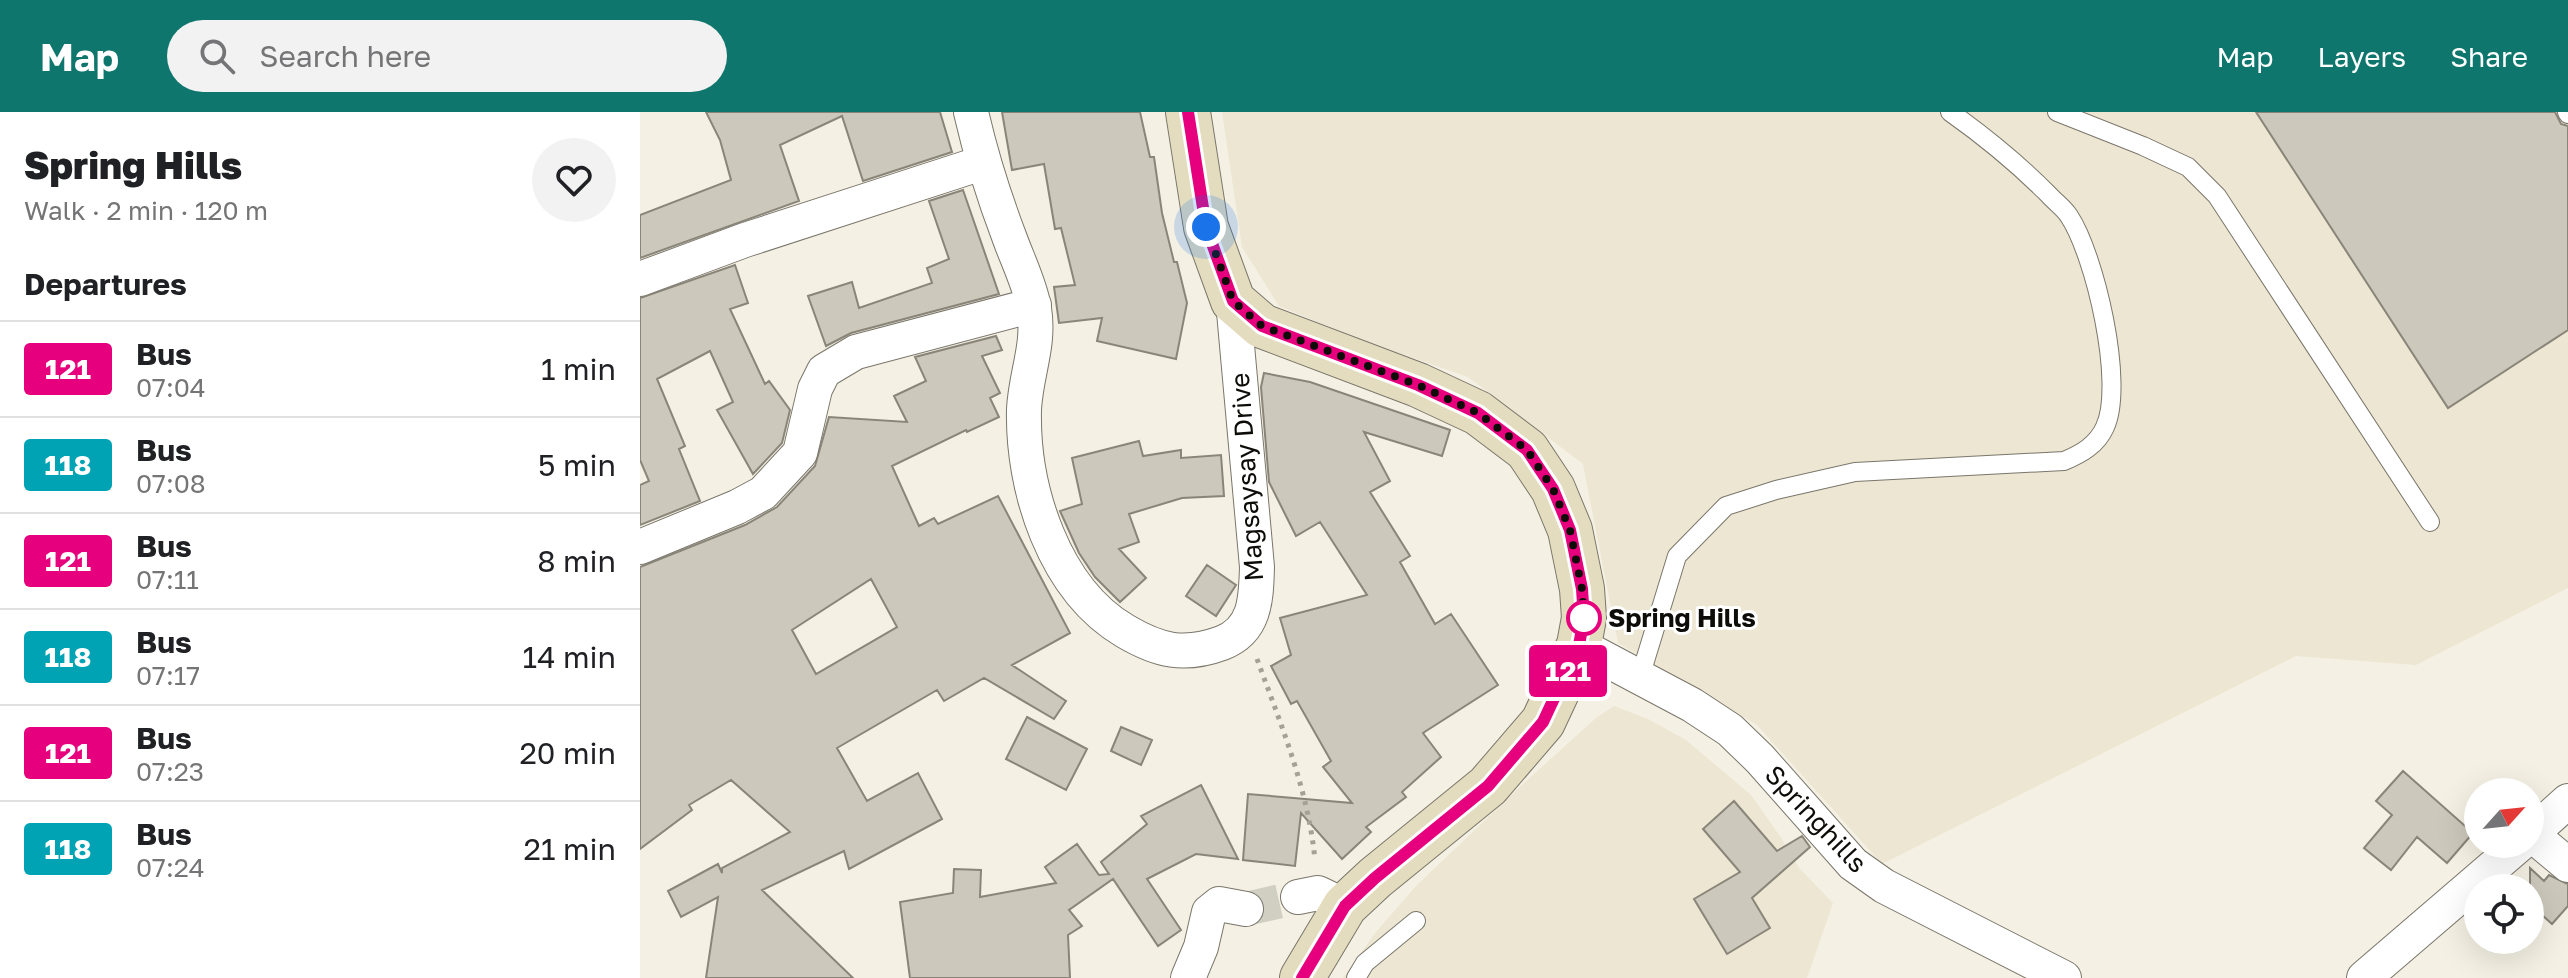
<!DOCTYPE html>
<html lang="en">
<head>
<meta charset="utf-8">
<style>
  body { margin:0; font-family:"Golos Text",sans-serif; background:#f2f2f2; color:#202124; height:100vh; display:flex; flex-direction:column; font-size:30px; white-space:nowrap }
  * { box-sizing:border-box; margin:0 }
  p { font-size:26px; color:#757577 }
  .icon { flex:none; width:44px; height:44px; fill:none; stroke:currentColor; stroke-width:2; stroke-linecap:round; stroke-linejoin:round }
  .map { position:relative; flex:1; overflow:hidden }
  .sheet { display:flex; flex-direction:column; background:#fff; width:640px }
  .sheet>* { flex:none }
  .badge { padding:0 16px; border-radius:6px; font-size:28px; line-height:52px }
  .needle { width:52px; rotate:63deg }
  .controls { position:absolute; left:1824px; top:666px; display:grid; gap:16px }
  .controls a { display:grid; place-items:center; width:80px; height:80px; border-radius:50%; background:#fff; box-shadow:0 8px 32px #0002; font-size:40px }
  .you { position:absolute; width:40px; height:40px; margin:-20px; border:6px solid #fff; border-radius:50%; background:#1a73e8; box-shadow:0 0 0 12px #1a73e833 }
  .map>.badge { position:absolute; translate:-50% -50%; box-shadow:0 0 0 4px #fff }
  h2 { padding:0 24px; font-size:30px; line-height:72px }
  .round { display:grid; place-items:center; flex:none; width:84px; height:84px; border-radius:42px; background:#f2f2f2 }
  .head { display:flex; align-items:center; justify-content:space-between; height:136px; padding:0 24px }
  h1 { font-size:38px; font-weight:800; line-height:60px }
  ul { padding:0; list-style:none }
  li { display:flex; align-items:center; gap:24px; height:96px; padding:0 24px; border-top:2px solid #e0e0e0 }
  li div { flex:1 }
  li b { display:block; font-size:30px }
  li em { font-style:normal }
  li .badge { min-width:88px; font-weight:700; text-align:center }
  header { display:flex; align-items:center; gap:48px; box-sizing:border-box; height:112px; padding:0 40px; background:#0f766e; color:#fff }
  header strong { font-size:38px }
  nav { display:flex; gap:44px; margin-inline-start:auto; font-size:28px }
  .search { width:560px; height:72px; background:#f2f2f2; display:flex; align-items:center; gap:20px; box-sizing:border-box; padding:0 28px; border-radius:44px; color:#757577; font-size:30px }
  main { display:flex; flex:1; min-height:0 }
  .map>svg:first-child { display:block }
  .built { fill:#ece6d2 }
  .building { fill:#ccc8bb; stroke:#898579; stroke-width:2; fill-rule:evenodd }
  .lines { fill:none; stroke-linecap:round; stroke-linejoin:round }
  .minor-tunnel { stroke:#d1cec2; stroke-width:34; stroke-dasharray:34 17; stroke-linecap:butt }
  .service-casing { stroke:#7a766b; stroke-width:20 }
  .minor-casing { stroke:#7a766b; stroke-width:36 }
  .secondary-casing { stroke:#7a766b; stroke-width:46 }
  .path { stroke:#a4a197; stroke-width:5; stroke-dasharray:4 6; stroke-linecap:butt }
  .service { stroke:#fff; stroke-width:18 }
  .minor { stroke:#fff; stroke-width:34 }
  .secondary { stroke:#e4dcbe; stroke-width:44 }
  .line-casing { stroke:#fff; stroke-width:18 }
  .line { stroke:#e6007e; stroke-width:12 }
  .walk { stroke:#0d0c08; stroke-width:8; stroke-dasharray:0 14.4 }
  .stop-dot { fill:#fff; stroke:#e6007e; stroke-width:4 }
  .labels { text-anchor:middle; stroke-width:6; stroke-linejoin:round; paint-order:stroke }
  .street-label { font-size:26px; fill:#0d0c08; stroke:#fff }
  .stop-label { font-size:26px; font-weight:bold; fill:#0d0c08; stroke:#fff; text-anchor:start }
</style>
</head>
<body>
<header>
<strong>Map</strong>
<div class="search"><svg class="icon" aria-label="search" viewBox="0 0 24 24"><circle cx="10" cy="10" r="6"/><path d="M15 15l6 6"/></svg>Search here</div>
<nav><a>Map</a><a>Layers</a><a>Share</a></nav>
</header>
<main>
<section class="sheet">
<div class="head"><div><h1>Spring Hills</h1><p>Walk · 2 min · 120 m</p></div><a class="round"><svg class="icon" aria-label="heart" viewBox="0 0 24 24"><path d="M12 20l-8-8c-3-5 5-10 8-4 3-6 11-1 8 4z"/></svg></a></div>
<h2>Departures</h2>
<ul>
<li><span class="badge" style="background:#e6007e;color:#fff">121</span><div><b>Bus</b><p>07:04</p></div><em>1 min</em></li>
<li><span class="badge" style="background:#00a3b4;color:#fff">118</span><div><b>Bus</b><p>07:08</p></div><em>5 min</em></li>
<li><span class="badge" style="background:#e6007e;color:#fff">121</span><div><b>Bus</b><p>07:11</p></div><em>8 min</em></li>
<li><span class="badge" style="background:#00a3b4;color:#fff">118</span><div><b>Bus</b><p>07:17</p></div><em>14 min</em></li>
<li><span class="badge" style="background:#e6007e;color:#fff">121</span><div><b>Bus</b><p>07:23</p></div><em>20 min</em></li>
<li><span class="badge" style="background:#00a3b4;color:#fff">118</span><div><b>Bus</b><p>07:24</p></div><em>21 min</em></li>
</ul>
</section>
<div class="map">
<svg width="1928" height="866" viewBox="0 0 1928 866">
  <rect width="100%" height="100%" fill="#f4f0e3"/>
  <path class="built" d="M582,0h1346v476l-152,77 -120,-9 -414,208 -125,-139 -139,-82 -35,-179 -115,-87 -109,-38 -80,-33 -37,-59z
    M974,594l34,13 38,21 65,55 29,41 19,32 34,35 -26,75h-464l33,-46 40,-46 107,-102 73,-66z"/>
  <path class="building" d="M66,0h234l12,40 -89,29 -21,-65 -62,29 19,56 -159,57v-43l91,-35 -11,-40z
    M362,0h138l10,45h4l8,56 12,49h3l10,41 -11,56 -79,-18 5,-23 -43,5 -5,-36 21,-2 -14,-57 -6,1 -11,-65 -32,6z
    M1616,0h299l6,12 7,2v204l-120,78z
    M323,78l36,104 -148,39 -25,13 -18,-50 44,-14 7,26 73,-25 -5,-15 22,-9 -20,-58z
    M95,153l13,38 -18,6 35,75 4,-3 21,29 -8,33 -29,31 -36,-64 16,-8 -23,-51 -53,28 28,67 -6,3 21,52 -60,24v-40l9,-4 -9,-21v-162z
    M356,224l6,14 -20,6 18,37 -10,5 9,19 -32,15 -1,-2 -74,36 27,60 15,-8 4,6 60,-28 72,137 -58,32 54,36 -12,18 -70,-41 -40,23 -7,-11 -100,58 30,53 51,-28 24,46 -93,50 -5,-18 -82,39 91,88h-147l12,-81 -37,20 -13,-26 50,-27 4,9v-5l68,-36 -59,-52 -42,25 3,5 -52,39v-282l105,-42 32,-18 38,-41 14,-49 78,5 -13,-26 32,-15 -11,-24zM231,467l26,48 -81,47 -24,-44z
    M624,261l46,9 140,48 -8,26 -78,-24 26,49 -20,11 40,64 -10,6 35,62 16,-10 47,71 -75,48 18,24 -39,35 4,5 -40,30 5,5 -29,27 -41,-46 -6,53 -52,-6 5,-66 104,9 -29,-36 8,-6 -34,-60 -6,3 -20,-38 20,-11 -11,-37 87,-23 -47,-73 -24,14 -27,-54 -8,-95z
    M499,329l4,15 38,-6v8l40,-3 3,41 -42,2 -53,16 10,28 -20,7 27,29 -26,24 -25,-25 -16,-24 -19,-42 22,-7 -10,-46z
    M567,453l29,20 -20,31 -30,-20z
    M387,605l60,32 -21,41 -60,-31z
    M481,615l31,13 -11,25 -30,-14z
    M1763,659l70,62 -26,30 -30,-26 -26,33 -27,-22 28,-33 -16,-14z
    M561,673l37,74 -42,-5 -49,25 34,51 -23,16 -45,-67 -44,31 13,16 -14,9 2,43h-160l-10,-76 53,-9 1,-24 27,1 -1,27 76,-14 -11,-16 32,-23 22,31 10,-1 -8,-12 46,-38 -6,-8z
    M1094,689l43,50 25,-15 8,11 -58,51 18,30 -43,26 -33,-55 46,-27 -37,-43z
    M1890,756l14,13 5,-6 19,9v22l-16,18 -22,-20z"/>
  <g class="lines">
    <path class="minor-tunnel" d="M606,797l52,-12"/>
    <defs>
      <path id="service" d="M1417,0l86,34 45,21 29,29 213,326
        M1927,0l1,2
        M1000,565l37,-121 49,-50 50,-16 79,-18 209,-11c17,-7 33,-16 41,-34 20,-43 -10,-172 -36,-211 -5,-8 -15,-15 -21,-22 -30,-30 -64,-58 -98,-82
        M716,866l9,-15 51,-42"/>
      <path id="minor" d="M331,0c10,44 23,85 39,127 8,22 20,46 24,69 6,38 -8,64 -10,101 -2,80 30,180 101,222 34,20 59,26 97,12 34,-13 34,-45 35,-76l-24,-266
        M0,167l105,-39 237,-77
        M0,435l97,-40 26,-14 37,-40 15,-64 9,-18 32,-19 178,-47
        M939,533l113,60 38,25 30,29 93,105 31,22 180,92
        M1891,722l37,31
        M1890,723l38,-34
        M658,785l20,-4 27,13
        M548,866l13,-31 8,-35 10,-8 27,5
        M1724,866l156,-134"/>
      <path id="secondary" d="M548,0l18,115 27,74 29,25 156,59 60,28 49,37 26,39 17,41 12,59 2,29 -5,27 -36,77 -55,64 -113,92 -30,28 -43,72"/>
    </defs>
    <use href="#service" class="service-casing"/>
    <use href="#minor" class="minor-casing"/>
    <use href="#secondary" class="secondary-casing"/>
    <path class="path" d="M617,547c24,66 51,130 58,201"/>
    <use href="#service" class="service"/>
    <use href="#minor" class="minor"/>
    <use href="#secondary" class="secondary"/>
  </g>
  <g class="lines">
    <defs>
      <path id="line" d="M548,0l18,115 27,74 29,25 156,59 60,28 49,37 26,39 17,41 12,59 2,29 -5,27 -36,77 -55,64 -113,92 -30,28 -43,72"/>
    </defs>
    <use href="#line" class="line-casing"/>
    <use href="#line" class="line"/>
    <path class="walk" d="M566,115l27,74 29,25 156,59 60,28 49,37 26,39 17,41 12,59 2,29"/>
  </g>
  <circle class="stop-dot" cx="944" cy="506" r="16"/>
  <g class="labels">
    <g class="street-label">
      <text transform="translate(607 365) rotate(-94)" y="9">Magsaysay Drive</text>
      <text transform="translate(1176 707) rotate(47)" y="9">Springhills</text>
    </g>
    <g class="stop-label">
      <text x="968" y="515">Spring Hills</text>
    </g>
  </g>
</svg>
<div class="controls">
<a><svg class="needle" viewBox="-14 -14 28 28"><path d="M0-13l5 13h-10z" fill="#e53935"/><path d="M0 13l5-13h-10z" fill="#757577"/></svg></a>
<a><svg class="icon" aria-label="locate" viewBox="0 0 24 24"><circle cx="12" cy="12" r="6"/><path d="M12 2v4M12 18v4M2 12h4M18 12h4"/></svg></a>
</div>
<div class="you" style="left:566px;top:115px"></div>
<b class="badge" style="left:928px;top:559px;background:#e6007e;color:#fff">121</b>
</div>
</main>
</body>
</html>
